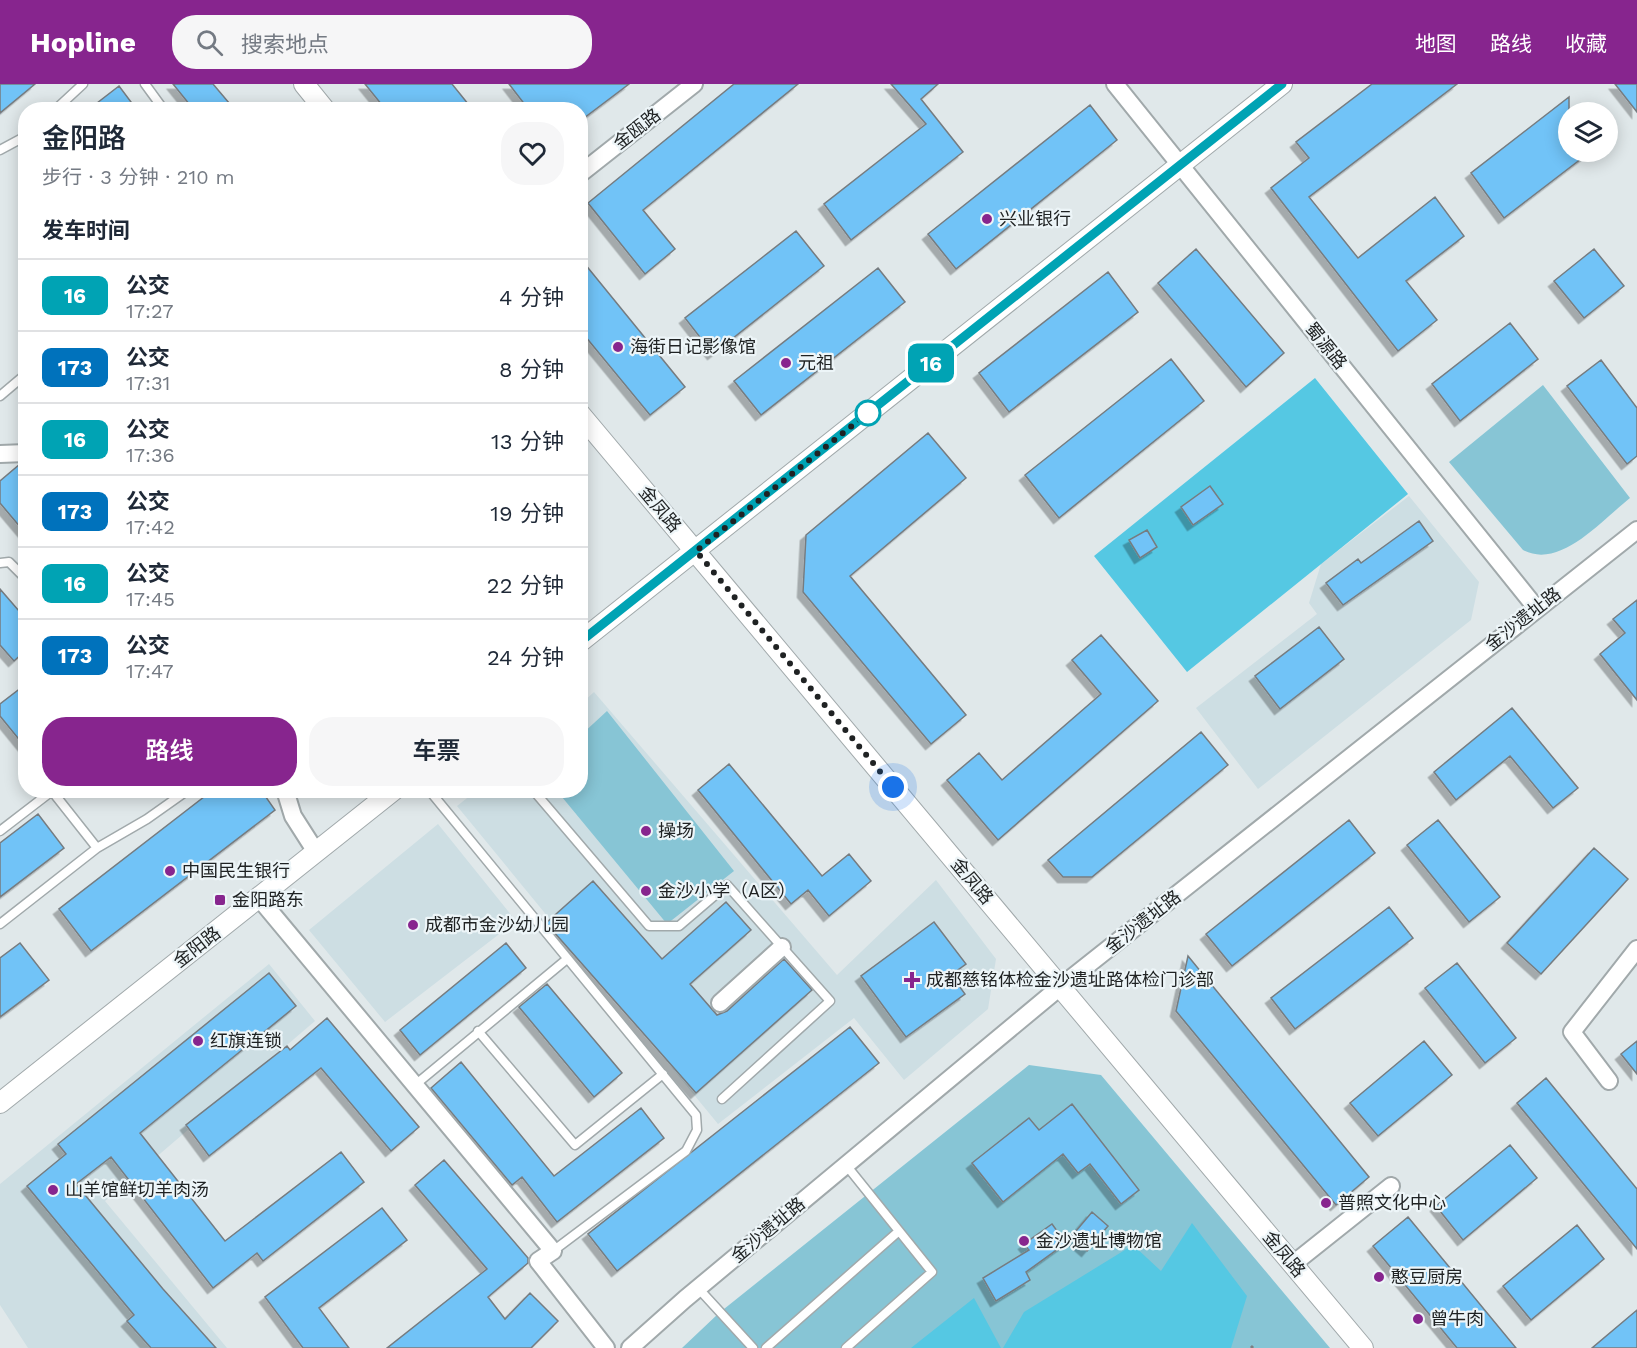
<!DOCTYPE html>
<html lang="zh">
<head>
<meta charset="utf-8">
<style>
  body { margin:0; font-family:"Work Sans","Noto Sans SC",sans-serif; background:#f6f6f7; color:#1f2937; height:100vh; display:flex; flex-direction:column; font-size:22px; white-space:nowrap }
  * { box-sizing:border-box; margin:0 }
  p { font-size:20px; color:#747a83 }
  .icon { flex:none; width:33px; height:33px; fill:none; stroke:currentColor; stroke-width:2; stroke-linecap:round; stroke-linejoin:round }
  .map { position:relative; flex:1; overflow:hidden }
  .details { position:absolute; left:18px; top:18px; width:570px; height:696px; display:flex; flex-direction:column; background:#fff; border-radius:24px; box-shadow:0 3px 15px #0003 }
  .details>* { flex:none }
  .badge { padding:0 12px; border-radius:9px; font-size:21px; line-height:39px }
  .buttons { position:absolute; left:1558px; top:18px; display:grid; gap:12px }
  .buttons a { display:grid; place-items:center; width:60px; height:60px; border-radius:50%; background:#fff; box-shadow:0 3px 15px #0003; font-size:30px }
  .you { position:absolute; width:30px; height:30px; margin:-15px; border:4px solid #fff; border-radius:50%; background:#1a73e8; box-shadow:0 0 0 9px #1a73e833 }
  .map>.badge { position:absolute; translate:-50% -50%; box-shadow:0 0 0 3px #fff }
  h2 { padding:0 24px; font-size:22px; line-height:54px }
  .round { display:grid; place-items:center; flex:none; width:63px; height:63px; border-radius:24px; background:#f6f6f7 }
  .head { display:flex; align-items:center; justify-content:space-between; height:102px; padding:0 24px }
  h1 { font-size:28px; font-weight:600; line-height:45px }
  .button { display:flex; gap:12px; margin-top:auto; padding:12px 24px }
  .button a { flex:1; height:69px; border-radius:24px; background:#87258e; color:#fff; font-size:24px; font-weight:600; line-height:69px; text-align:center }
  .button a+a { background:#f6f6f7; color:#1f2937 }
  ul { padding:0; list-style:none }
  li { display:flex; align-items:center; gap:18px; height:72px; padding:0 24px; border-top:2px solid #e0e1e3 }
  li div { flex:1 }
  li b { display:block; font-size:22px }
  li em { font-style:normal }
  li .badge { min-width:66px; font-weight:700; text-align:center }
  header { display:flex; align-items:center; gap:36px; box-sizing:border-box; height:84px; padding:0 30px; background:#87258e; color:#fff }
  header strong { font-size:28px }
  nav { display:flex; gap:33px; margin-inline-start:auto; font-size:21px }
  .search { width:420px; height:54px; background:#f6f6f7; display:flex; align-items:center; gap:15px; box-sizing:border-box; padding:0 21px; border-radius:24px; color:#747a83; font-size:22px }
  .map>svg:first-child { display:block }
  .built { fill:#cddee3 }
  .green { fill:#87c5d5 }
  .forest { fill:#55c8e3 }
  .building { fill:#71c3f7; stroke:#767c80; stroke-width:1.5; filter:url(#shadow) }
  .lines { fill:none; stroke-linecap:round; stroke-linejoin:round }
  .service-casing { stroke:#a1a9ab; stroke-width:11 }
  .minor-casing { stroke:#a1a9ab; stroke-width:20 }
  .tertiary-casing { stroke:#a1a9ab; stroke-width:22 }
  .path { stroke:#7b8082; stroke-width:3; stroke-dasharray:3 4.5; stroke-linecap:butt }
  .service { stroke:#fff; stroke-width:8 }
  .minor { stroke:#fff; stroke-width:16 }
  .tertiary { stroke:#fff; stroke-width:20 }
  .line-casing { stroke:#fff; stroke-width:14 }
  .line { stroke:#00a3b4; stroke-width:9 }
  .walk { stroke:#1f2223; stroke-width:6; stroke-dasharray:0 10.8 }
  .poi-dot { fill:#87258e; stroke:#edf5f8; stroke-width:2 }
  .stop-dot { fill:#fff; stroke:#00a3b4; stroke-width:3 }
  .labels { text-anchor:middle; stroke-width:4.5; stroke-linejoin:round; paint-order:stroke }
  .street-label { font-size:18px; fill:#1f2223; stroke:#edf5f8 }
  .poi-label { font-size:18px; fill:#1f2223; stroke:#edf5f8; text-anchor:start }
</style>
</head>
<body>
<header>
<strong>Hopline</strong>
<div class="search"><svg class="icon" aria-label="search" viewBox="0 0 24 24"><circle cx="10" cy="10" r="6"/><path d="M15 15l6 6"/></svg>搜索地点</div>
<nav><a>地图</a><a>路线</a><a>收藏</a></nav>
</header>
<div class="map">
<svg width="1637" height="1264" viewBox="0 0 1637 1264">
  <defs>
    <filter id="shadow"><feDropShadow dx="-5.5" dy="5.5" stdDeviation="0" flood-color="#0004"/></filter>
  </defs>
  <rect width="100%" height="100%" fill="#e0e8ea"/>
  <path class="built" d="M1409,412l70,86 -8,38 -213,169 -62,-81 121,-94 -8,-11 12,-39z
    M594,608l243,283 99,-95 60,79 -8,50 -84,71 -50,-62 -136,106 -261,-318 19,-15 104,-1 1,-86z
    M438,740l78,97 -131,101 -76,-92z
    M269,880l46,57 -210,180 122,147h-199l-28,-43v-121z"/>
  <path class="green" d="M1543,301l87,113c-28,22 -70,72 -107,52l-74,-88z
    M607,627l127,160 -67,53 -110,-133 23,-1 1,-55z
    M1029,981l72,10 229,273h-648l37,-35z"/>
  <path class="forest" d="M1315,294l93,116 -221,178 -93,-116z
    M1192,1139l55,73 -16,52h-228l21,-36 109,-67 28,26z
    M974,1214l27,50h-90z"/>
  <path class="building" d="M0,0h35l-35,29z
    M173,0h40l22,26h-41z
    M365,0h87l21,26h-87z
    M509,0h120l-49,37v-11h-51z
    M734,0h64l-155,126 32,39 -30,25 -57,-71z
    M891,0h47l-17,15 42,53 -112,88 -27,-36 102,-80z
    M1372,0h85l-148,113 49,61 77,-61 29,39 -58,45 31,39 -39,31 -127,-163 38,-30 -13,-16z
    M1615,0h22v28z
    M119,2l18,24h-49z
    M1569,13v55h21l-86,66 -33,-45z
    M1090,21l27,35 -161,129 -28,-35z
    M796,147l28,35 -111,88 -28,-36z
    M1196,165l88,104 -38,34 -88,-104z
    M1594,165l30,37 -40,32 -30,-37z
    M580,174l105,129 -35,28 -70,-85z
    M878,184l27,34 -144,113 -27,-34z
    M1108,188l30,40 -129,100 -30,-39z
    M1510,239l28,36 -78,62 -28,-37z
    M1171,275l33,42 -145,117 -34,-43z
    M1601,276l36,48v48l-10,8 -60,-78z
    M928,349l38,45 -116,98 116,139 -35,29 -128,-152 3,-57z
    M20,380h6v70l-26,-31v-22z
    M1210,402l13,18 -30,21 -12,-18z
    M1419,437l14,20 -90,64 -17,-22 32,-24 3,4z
    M1147,446l10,17 -17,11 -11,-18z
    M0,505l26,30v31l-12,11 -14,-16z
    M1637,516v100l-37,-46 25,-21 -12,-14z
    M1319,543l25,32 -64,50 -25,-33z
    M1101,551l57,66 -160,139 -51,-60 32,-27 23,27 99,-86 -29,-34z
    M26,600v64l-26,-32v-12z
    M1512,624l66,80 -25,20 -43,-52 -54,44 -22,-28z
    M1201,648l27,33 -136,112h-29l-15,-17z
    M729,680l93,112 27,-22 22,27 -42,35 -21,-26 -17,14 -93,-114z
    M213,706h48l14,20 -184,141 -32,-42z
    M38,730l26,34 -64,49v-54z
    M1349,736l26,33 -143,113 -26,-32z
    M1438,736l62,77 -31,25 -62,-77z
    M1594,764l34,31 -87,95 -34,-31z
    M593,797l69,78 64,-57 25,28 -61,54 27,31 10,-4 57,-52 28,31 -116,103 -150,-170z
    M1389,823l24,31 -118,91 -24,-31z
    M934,838l32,42 -15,11 14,19 -59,43 -45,-61z
    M20,859l29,37 -49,37v-59z
    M506,859l20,25 -106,87 -20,-25z
    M1188,872l181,221 -33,28 -160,-194z
    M1457,879l59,75 -31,25 -60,-75z
    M269,889l27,33 -156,127 85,108 116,-89 23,30 -101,79 -6,-8 -44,35 -102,-131 -35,27 87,105 53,59h-65l-24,-27 7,-6 -107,-129 39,-32 -8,-10z
    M547,900l75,89 -28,24 -75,-90z
    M327,934l92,109 -28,24 -70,-83 -112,88 -23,-31 101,-79 3,4z
    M850,943l29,36 -262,208 -29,-37z
    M1424,957l28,34 -74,61 -28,-33z
    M1637,957v33l-16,-20z
    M461,978l93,114 87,-68 23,30 -107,84 -35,-45 -10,8 -81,-97z
    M1546,994l91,111v60l-120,-146z
    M1072,1020l67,86 -18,14 -31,-40 -12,9 -15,-19 -60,48 -31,-39 57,-45 10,12z
    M1510,1061l27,33 -74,62 -27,-34z
    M444,1076l84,98v5l-40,34 17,22 25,-26 28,28 -27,27h-144l100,-79 -72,-84z
    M382,1124l25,32 -88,68 30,40h-46l-38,-51z
    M1092,1128l16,14 -21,25 -16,-14z
    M1408,1133l108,131h-59l-84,-102z
    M1052,1140l14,19 -40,29 4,8 -34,21 -13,-23 46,-28 -5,-6z
    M1577,1141l27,34 -73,61 -28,-34z
    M1637,1226v38h-45z"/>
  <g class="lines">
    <defs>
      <path id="service" d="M145,0l19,26
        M55,26l28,-26
        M0,66l26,-14
        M26,208v1
        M0,312l26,-22
        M0,479l9,-1 17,17
        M429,706l267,325 1,15 -11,21 -133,100
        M533,706l116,136h30l48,-41 103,116 -108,98
        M0,747l52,-40 45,57 50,-29 41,-29
        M0,840l97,-76
        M478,947l97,114 88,-71
        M415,1001l152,-126
        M846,1081l86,107 -86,76
        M698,1204l55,60
        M766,1264l133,-117"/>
      <path id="minor" d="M1115,0l422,525
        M580,90l114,-90
        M0,370l26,-1
        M285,706l8,26 23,36
        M259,814l294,353 -15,10 68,87
        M720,919l62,-56
        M1609,997l-37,-49 65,-83
        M1293,1180l98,-78
        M630,1264l55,-49 375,-312 577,-457"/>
      <path id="tertiary" d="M304,0l21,26
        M580,330l783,934
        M580,558l702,-558
        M0,1019l394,-313"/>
    </defs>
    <use href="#service" class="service-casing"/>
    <use href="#minor" class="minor-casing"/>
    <use href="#tertiary" class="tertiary-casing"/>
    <path class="path" d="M1251,1264l2,-2"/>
    <use href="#service" class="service"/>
    <use href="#minor" class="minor"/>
    <use href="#tertiary" class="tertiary"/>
  </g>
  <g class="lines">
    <defs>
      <path id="line" d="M580,558l702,-558"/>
    </defs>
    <use href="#line" class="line-casing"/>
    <use href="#line" class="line"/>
    <path class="walk" d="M868,329l-172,138 197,236"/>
  </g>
  <g class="poi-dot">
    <circle cx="987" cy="135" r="6"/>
    <circle cx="618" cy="263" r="6"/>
    <circle cx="786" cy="279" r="6"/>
    <circle cx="646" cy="747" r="6"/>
    <circle cx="170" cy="787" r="6"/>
    <circle cx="646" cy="807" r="6"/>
    <rect x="214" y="810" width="12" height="12" rx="3"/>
    <circle cx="413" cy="841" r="6"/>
    <path d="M909 887h6v6h6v6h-6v6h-6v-6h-6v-6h6z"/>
    <circle cx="198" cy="957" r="6"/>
    <circle cx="53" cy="1106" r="6"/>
    <circle cx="1326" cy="1119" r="6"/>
    <circle cx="1024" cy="1157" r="6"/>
    <circle cx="1379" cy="1193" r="6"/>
    <circle cx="1418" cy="1235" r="6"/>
  </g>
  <circle class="stop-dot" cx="868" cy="329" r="12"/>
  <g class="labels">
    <g class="street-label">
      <text transform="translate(637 45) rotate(-38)" y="6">金瓯路</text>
      <text transform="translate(1326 262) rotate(51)" y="6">蜀源路</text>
      <text transform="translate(660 425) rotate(50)" y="6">金凤路</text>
      <text transform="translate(1523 535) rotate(-38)" y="6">金沙遗址路</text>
      <text transform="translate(972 797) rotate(50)" y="6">金凤路</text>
      <text transform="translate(1143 838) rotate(-38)" y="6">金沙遗址路</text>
      <text transform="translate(197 863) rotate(-38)" y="6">金阳路</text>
      <text transform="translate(768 1146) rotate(-40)" y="6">金沙遗址路</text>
      <text transform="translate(1284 1170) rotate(50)" y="6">金凤路</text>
    </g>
    <g class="poi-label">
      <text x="999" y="141">兴业银行</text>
      <text x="630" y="269">海街日记影像馆</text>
      <text x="798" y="285">元祖</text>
      <text x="658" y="753">操场</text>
      <text x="182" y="793">中国民生银行</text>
      <text x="658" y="813">金沙小学（A区）</text>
      <text x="232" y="822">金阳路东</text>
      <text x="425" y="847">成都市金沙幼儿园</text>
      <text x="926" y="902">成都慈铭体检金沙遗址路体检门诊部</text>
      <text x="210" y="963">红旗连锁</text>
      <text x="65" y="1112">山羊馆鲜切羊肉汤</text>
      <text x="1338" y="1125">普照文化中心</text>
      <text x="1036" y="1163">金沙遗址博物馆</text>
      <text x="1391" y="1199">憨豆厨房</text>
      <text x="1430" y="1241">曾牛肉</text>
    </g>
  </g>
</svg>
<div class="buttons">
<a><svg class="icon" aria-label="layers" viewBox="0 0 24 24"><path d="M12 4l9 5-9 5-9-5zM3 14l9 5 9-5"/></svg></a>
</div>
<div class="you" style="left:893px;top:703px"></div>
<b class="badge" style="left:931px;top:279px;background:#00a3b4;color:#fff">16</b>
<section class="details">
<div class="head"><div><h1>金阳路</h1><p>步行 · 3 分钟 · 210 m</p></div><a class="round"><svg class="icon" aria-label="heart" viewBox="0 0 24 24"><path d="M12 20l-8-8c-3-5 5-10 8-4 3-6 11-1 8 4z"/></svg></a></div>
<h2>发车时间</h2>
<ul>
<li><span class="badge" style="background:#00a3b4;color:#fff">16</span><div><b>公交</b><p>17:27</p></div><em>4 分钟</em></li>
<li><span class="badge" style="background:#0072bc;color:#fff">173</span><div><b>公交</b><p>17:31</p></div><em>8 分钟</em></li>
<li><span class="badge" style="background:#00a3b4;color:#fff">16</span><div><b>公交</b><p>17:36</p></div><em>13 分钟</em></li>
<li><span class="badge" style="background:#0072bc;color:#fff">173</span><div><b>公交</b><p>17:42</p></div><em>19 分钟</em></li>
<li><span class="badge" style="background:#00a3b4;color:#fff">16</span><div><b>公交</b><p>17:45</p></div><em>22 分钟</em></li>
<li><span class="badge" style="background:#0072bc;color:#fff">173</span><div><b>公交</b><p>17:47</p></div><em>24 分钟</em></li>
</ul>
<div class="button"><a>路线</a><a>车票</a></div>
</section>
</div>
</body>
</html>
